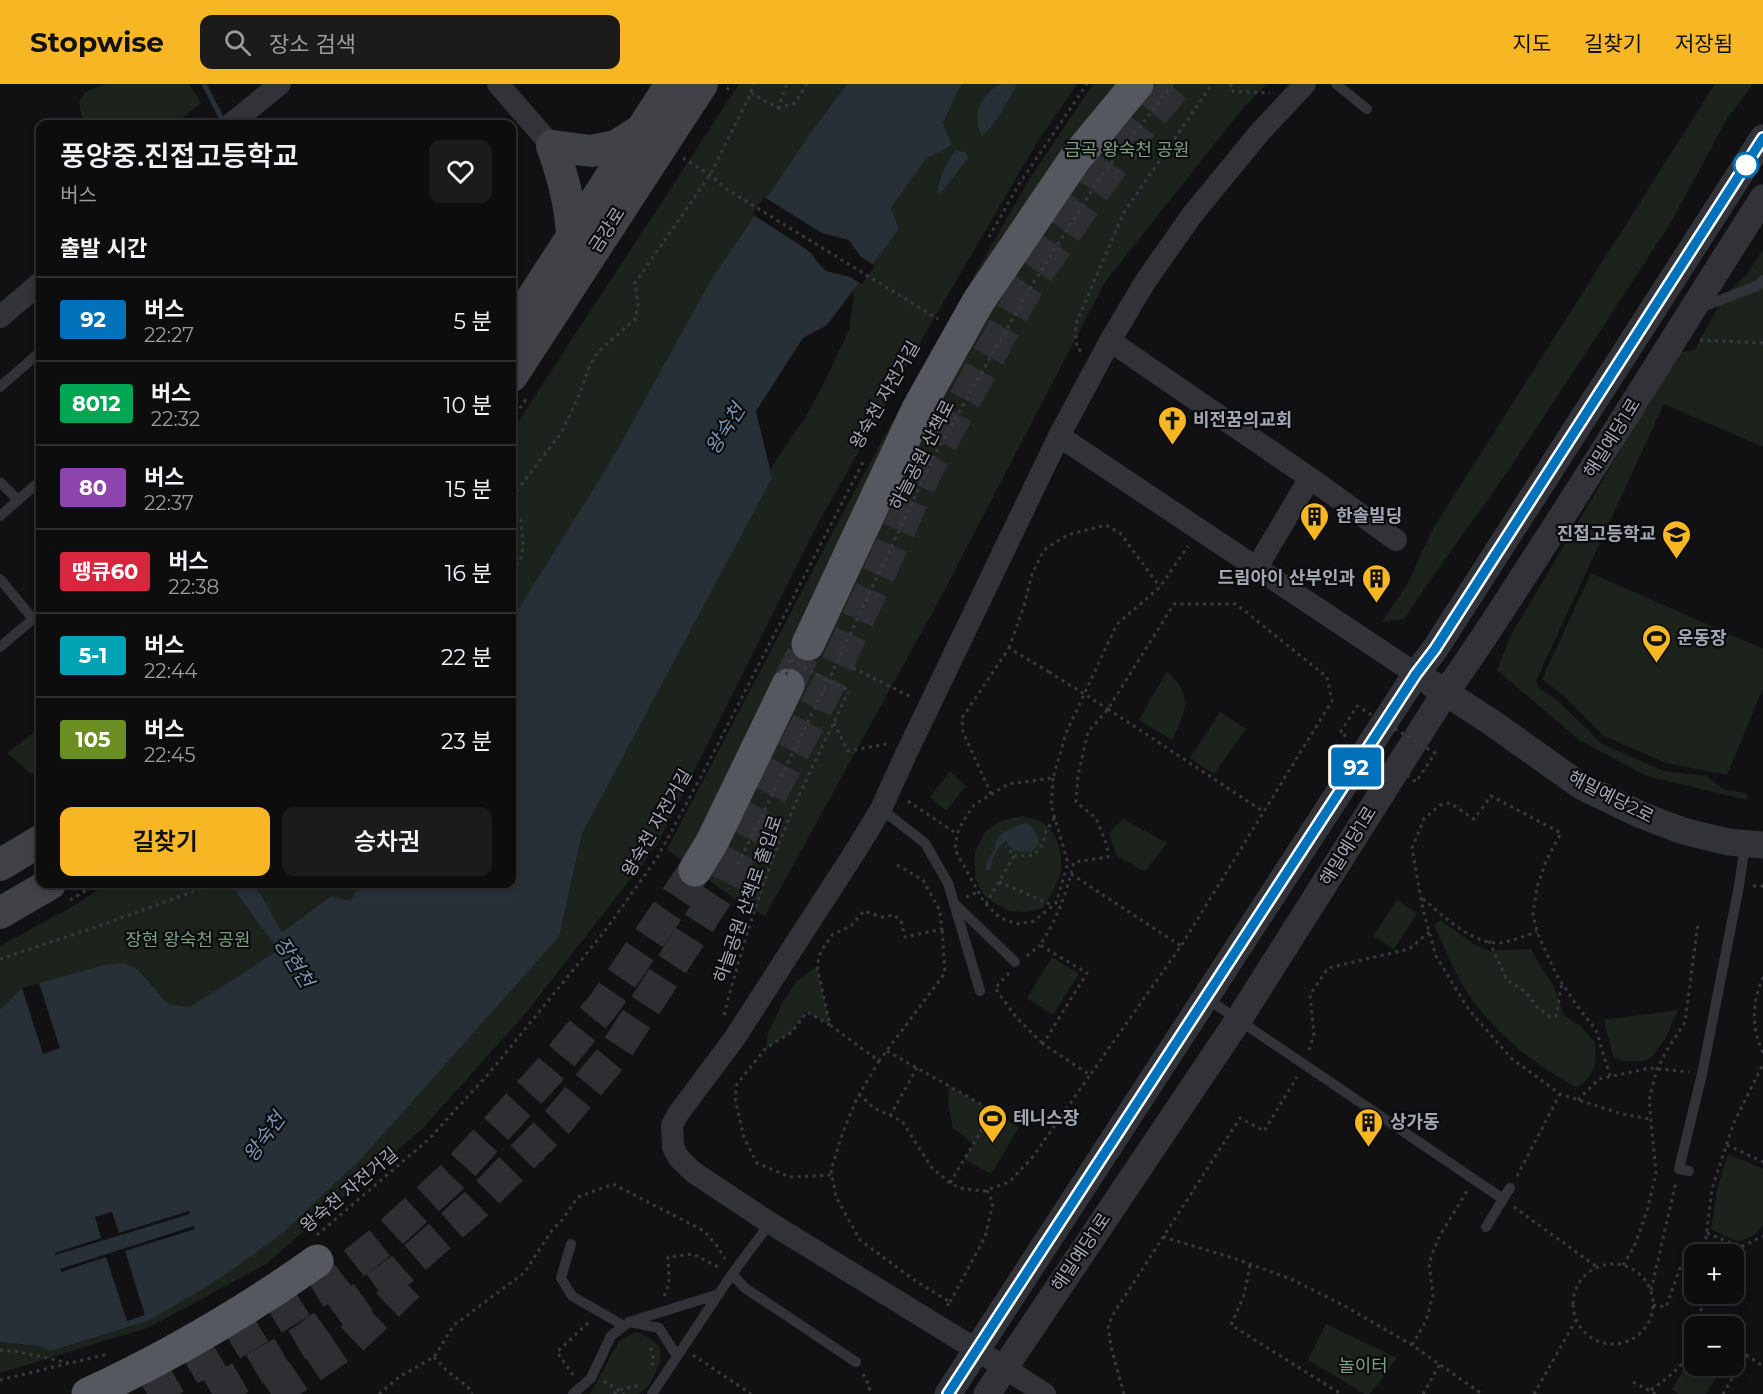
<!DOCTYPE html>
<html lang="ko">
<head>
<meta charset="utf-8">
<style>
  body { margin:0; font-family:Montserrat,"Noto Sans KR",sans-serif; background:#1b1b1c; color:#f1f3f6; height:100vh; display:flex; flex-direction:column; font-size:22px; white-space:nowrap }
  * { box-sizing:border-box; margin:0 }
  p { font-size:20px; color:#9a9c9e }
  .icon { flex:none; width:33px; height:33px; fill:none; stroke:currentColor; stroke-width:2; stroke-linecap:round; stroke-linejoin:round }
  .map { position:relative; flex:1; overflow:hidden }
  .details { position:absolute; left:36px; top:36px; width:480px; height:768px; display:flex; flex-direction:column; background:#0d0d0e; border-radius:12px; box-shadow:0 3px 9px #0003,0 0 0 2px #2d2d2e }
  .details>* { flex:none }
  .badge { padding:0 12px; border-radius:4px; font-size:21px; line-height:39px }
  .tools { position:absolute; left:1684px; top:1160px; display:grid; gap:12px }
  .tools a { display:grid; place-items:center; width:60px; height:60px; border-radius:12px; background:#0d0d0e; box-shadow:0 3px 9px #0003,0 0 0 2px #2d2d2e; font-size:30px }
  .map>.badge { position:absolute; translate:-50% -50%; box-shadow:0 0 0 3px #fff }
  h2 { padding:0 24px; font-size:22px; line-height:54px }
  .round { display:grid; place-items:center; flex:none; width:63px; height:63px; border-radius:12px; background:#1b1b1c }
  .headline { display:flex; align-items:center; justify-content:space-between; height:102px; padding:0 24px }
  h1 { font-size:28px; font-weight:600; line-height:45px }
  .primary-button { display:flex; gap:12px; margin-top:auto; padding:12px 24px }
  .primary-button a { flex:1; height:69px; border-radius:12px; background:#f7b725; color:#111; font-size:24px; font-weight:600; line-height:69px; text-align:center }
  .primary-button a+a { background:#1b1b1c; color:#f1f3f6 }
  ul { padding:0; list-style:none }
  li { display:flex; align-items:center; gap:18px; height:84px; padding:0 24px; border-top:2px solid #2d2d2e }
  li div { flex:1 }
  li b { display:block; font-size:22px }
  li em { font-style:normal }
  li .badge { min-width:66px; font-weight:700; text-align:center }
  header { display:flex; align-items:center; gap:36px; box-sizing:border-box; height:84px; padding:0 30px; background:#f7b725; color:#111 }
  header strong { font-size:28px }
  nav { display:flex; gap:33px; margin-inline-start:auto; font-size:21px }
  .search { width:420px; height:54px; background:#1b1b1c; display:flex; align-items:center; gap:15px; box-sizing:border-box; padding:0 21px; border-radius:12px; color:#9a9c9e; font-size:22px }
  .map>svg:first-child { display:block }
  .green { fill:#1c231d }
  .water { fill:#273037; fill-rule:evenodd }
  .pier { fill:#111113 }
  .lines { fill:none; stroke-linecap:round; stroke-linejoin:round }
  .stream { stroke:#273037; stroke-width:5 }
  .trunk-tunnel { stroke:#2e2f33; stroke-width:33; stroke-dasharray:33 16; stroke-linecap:butt }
  .path { stroke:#383a3f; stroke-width:3; stroke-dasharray:3 4.5; stroke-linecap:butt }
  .service { stroke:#323338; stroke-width:10 }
  .minor { stroke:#323338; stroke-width:22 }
  .tertiary { stroke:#323338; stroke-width:27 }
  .secondary { stroke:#404248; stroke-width:32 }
  .trunk { stroke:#565860; stroke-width:33 }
  .path-bridge { stroke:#383a3f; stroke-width:3; stroke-dasharray:3 4.5; stroke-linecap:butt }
  .line-casing { stroke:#fff; stroke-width:14 }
  .line { stroke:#0072bc; stroke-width:9 }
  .stop-dot { fill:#fff; stroke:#0072bc; stroke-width:3 }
  .labels { text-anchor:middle; stroke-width:4.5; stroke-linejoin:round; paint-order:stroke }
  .park-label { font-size:18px; fill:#78a07c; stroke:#0c0c0e }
  .street-label { font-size:18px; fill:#a2a7b4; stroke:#0c0c0e }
  .poi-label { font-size:18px; font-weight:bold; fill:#a2a7b4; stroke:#0c0c0e; text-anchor:start }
  .water-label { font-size:20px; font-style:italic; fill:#7794b1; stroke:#0c0c0e }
</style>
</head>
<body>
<header>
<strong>Stopwise</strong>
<div class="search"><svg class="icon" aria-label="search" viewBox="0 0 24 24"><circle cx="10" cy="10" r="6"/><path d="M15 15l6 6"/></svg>장소 검색</div>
<nav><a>지도</a><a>길찾기</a><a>저장됨</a></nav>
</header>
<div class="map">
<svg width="1763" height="1310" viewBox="0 0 1763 1310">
  <rect width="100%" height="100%" fill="#111113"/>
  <path class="green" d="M106,0h83l12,19 -26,21h-92l-4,-23 6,-9z
    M739,0h108l-35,47 -31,46 -169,282 -100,160v-188z
    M963,0h114l-41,60 -107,183 -113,200 -159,318 -132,169 -102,114 -157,136 -116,63 -150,46v-31l38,4 14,5 96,-30 215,-164 196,-220 23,-103 190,-356 -2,-9 37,-54 16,-30 26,-55 5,-36 -2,-3 47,-62 -8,-21 35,-49 26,-14 -9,-22 14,-30z
    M1093,0h174l-24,24 -138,174 -162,311 -178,323 -32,-18 -66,-49 167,-319 84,-156 112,-196z
    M1715,0h38l-26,35 -57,105 -161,246 -64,89 -41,60 -22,3 27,-41 22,-49z
    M1763,165v198l-99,-43 -128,277 4,8 17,11 45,44 62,27 43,5 16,13 25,5 -1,6 -100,-24 -68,-36 -82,-70 13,-33 168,-284 16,-3 31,-55 22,-21z
    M1591,489l172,76v39l-36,87 -61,-12 -62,-27 -38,-38 -24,-19z
    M1167,587c27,26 19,39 5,69l-33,-20z
    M1220,628l26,17 -32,45 -24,-16z
    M40,644v40l-9,6 -24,-21z
    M950,687l16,15 -20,25 -16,-14z
    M1022,732c6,2 13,2 18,5 17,10 23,31 21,49 -2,13 -12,27 -18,38l-18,4 -16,-1 -24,-14 -10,-18v-27l10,-20 16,-11z
    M1123,735l44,24 -21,27 -8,-1 -6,-6 -7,-2 -9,-6 -7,-22z
    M107,800h129l-5,3 47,63 -88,57 -22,-3 -28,-34 -37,-5 -81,23 -22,21v-63l77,-42z
    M255,800h105l-10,18 -20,-6 -48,36z
    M1397,816l20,14 -23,35 -21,-13z
    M1441,837l33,23 15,7 42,-2 7,13 16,25 10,28 15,10 16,17c1,23 2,31 -18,45 -42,-21 -81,-53 -108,-92 -14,-21 -24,-46 -35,-70z
    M1052,873l27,17 -26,41 -26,-17z
    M817,882l13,59 -24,-13 -14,20 -26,16 2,-15 16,-33 13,-19z
    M1678,926l-13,29 -14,19 -7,3h-22l-9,-5 -9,-36z
    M949,1002l70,41 -28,47 -27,-15 9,-15 -20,-16 -5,-23z
    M1728,1070l35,15v55l-7,10 -18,8 -27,-13 6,-39z
    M1326,1240l71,34 -27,36h-5l-57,-34z
    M636,1248l12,5 12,10v15l-10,22 -11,10h-49l29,-53z
    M1695,1266v15h28l-17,29h-27l-7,-4z"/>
  <path class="water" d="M847,0h116l-6,9 -14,30 9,22 -26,14 -35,49 8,21 -72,96 -24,13 -47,73 16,67 -190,356 -23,103 -196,220 -83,78 -61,44 -71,42 -97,30 -13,-5 -38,-4v-333l22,-21 21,66 17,-6 -21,-65 64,-18 21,-2 15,7 29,34 22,3 88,-57 -47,-64 5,-2h19l27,48 49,-36 19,5 10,-17h152v-265l100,-160 99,-179 101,-149zM189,1127l1,3 -135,41v-2l46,-15 -6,-21 17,-5 7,21zM194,1142l1,3 -70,22 20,64 -18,6 -21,-64 -45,15 -1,-3z
    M1000,0h17c-10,19 -20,38 -35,53 -11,-24 -2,-39 18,-53z
    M955,67l10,1 3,6 -27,35 -4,-1c4,-17 8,-28 18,-41z
    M1026,739c8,5 12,11 13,21l-7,8 -18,-1 -8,-10c-10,7 -14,17 -16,29h-3c-3,-10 4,-13 8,-21 0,-2 0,-4 0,-5 5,-13 20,-18 31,-21z"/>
  <path class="pier" d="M764,113l58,36 27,7 11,16 15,10 -13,18 -12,-7 -24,-6 -8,-8 -6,-9 -6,-5 -54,-35z"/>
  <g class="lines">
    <path class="stream" d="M204,0l20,39"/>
    <path class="trunk-tunnel" d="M788,601l20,-41
      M147,1310l82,-48 95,-59 57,-45 71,-65 98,-107 55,-67 90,-133
      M212,1310l91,-53 99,-72 73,-64 84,-85 52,-62 108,-166 107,-203 103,-225 96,-174 100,-144 52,-62
      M271,1310l80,-54 57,-55"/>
    <path class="path" d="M1231,0v7l39,2
      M727,6l4,-6
      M751,9l27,15 9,-24
      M778,24l17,-5 12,-19
      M683,74l27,17 18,15 210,129
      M989,153l30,-53 68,-100
      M1700,256l63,3
      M1081,267l-4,-3 -2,-22 48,-112 89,-130
      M512,337l15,-24
      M512,413l49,-64 17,-35 12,-33 8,-13 37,-33 3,-14 -3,-22 75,-108 41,-82 2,-9
      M512,423l9,13 2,25 -1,11 -10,18
      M1009,564l15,-42 8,-32 12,-24 23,-15 39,-10 14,8 40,54
      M853,584l58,29
      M1108,625l156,103
      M834,639l14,28 38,-7 3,2
      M1053,694l-2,27 17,58 -12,40 -22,18 -16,3 -18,-6 -16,-16 -29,-52 2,-16 7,-14 10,-15 34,-21 45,-6 13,-45 51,-109 43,-37 28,-41
      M991,710l-28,-62 -1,-14 47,-70 40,24
      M908,717l49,33
      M1014,772l20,-1 9,-11 3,-13 9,-14
      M897,781l26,15 17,31
      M1071,790l110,72
      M999,798l53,23
      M1753,802h10
      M966,813l12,-5
      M1423,815c21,17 52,49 82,43 11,-2 22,-7 32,-10
      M70,816l27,-16
      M986,820l28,-48 -8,-10
      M940,829l2,16 -37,8 -4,-16 -7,-6 -12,2 -18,-6 -13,15 -18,8 -12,17 -4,15 13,59 49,36 66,-88 -3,-44
      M1489,857l18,39 19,12 11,15 13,10 6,-1 6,-33
      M1027,872l13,-11
      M0,875l102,-34 112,-41
      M1009,889l-14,15 21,29 27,27
      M1763,893c-11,26 -12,50 0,76
      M724,931c18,-69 39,-136 67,-201 17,-41 39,-81 57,-122
      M830,941l-23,-13 -15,20 -26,16 -29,36 -2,14 9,40 13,25 33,14 42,-2
      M1309,966l5,-17 -4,-38 18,-27 81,-19 20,-17
      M887,967l106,60 -43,72
      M879,977l-22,37 -14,34 -12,38 5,27 24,43 57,42 33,20 -5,6
      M1610,992l-14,-46 -19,-24 -21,-32 -19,-42 -4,-18 4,-27 9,-26 15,-28 -70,-37 -17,23 -24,-16 -10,2 -16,14 -12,29 11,62 13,46 33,54 42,48 49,36 62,20 28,5
      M859,1010l15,14 28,13 30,47 18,15 10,5 24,3 25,-9 23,-24 58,-83 -47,-31 44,-71 -47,-28c18,-28 26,-51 34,-83l34,-5 -1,-11 -11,-28 -20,-16 2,-27 10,-43 20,-23 66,-105h62l91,73 5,24 -151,245 -91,129
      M1578,1016l21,-21 51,-11 39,4
      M890,1032l27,-48
      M1727,1061l36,17
      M1517,1092l43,-82
      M1514,1123l83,60
      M1707,1149l34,14 22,-11
      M317,1151l112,-96 62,-68 113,-139 53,-74 48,-89 158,-307
      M1163,1153l70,21 58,21 52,26 69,40 70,49
      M1704,1170l8,-65 21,-64 30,-61
      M1573 1220a40 40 0 1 1 80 0a40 40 0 1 1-80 0Z
      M1250,1181l-6,30 -13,30 110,69
      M1623,1181l11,-18 13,-36 9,-38 -7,-73 8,-31 10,-19 18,-28 13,-99
      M1651,1206l25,-108
      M664,1212l5,-12 -1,-27 25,-3 27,14
      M950,1218l35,-65 8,-34 -6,-13
      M1653,1221l13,2 14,-39 15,8
      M1699,1242l2,-9v-24
      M1412,1261l14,-24 7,-26 -4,-32 9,-24 29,-48
      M651,1264l3,12 -2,5
      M0,1266l15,1 54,12
      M693,1271l58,39
      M1746,1271l17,11
      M434,1273l12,13 22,17 4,7
      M863,1290l7,13 -2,7
      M573,1291l-16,-23 32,-30
      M0,1296l108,-26
      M604,1297l20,13
      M1633,1298l23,12
      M1651,1306c20,-15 36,-25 44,-51
      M379,1310l20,-17 35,-20 20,-32 70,-52 29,-44 9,-9 16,-23 35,-13 91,47 14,16 7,12
      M614,1310l4,-4 22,-5
      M1124,1310l-13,-47 -3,-22 6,-12 126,-195 24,13 33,-54
      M1423,1310l17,-30
      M1534,1310l42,-74
      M1723,1310l23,-39 -12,-8"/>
    <path class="service" d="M1336,0l31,25
      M1700,224l59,-23 4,-5
      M0,303l40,-35
      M0,398l18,18
      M0,432l40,-35
      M0,495l33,40 -33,28
      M881,725l44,34 23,40 32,108
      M955,820l60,58
      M1206,914l297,201 -17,28
      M1689,1087l-10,-2 23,-95 37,-188 6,-41
      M1503,1115l7,-11
      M571,1160l-10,34 11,18 52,30
      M732,1190l13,14 111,74
      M629,1238l90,-28
      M573,1310l18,-16 20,-42 18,-14 30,6 18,28
      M652,1310l80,-120 38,-51"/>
    <path class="minor" d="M498,0l54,62
      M231,40l49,-40
      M0,233l40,-34
      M1110,257l200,137 -53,89
      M1059,352l357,238
      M1310,394l86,62
      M1045,1310l-68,-44 -207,-127 -77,-51 -15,-15 -5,-10 -1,-22 6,-11 56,-75 124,-192 23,-38 25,-55 153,-318 51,-95 35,-59 47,-67 68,-83 45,-48"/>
    <path class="tertiary" d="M1432,600l59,38 90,64 60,29 42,16 45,11 35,3
      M948,1310l468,-720 19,-25 328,-511
      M987,1310l252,-375 206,-326c34,-46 64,-95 96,-144 75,-116 147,-234 222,-351"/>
    <path class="secondary" d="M572,151c-2,-33 -9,-58 -20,-89l39,5 25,-5 22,-14
      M512,245l159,-245
      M512,292l190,-292
      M0,781l40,-24
      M0,829l50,-29"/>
    <path class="trunk" d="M808,560l110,-235 60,-107 97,-143 62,-75
      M695,786l17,-28 76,-157
      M88,1310c80,-37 157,-82 229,-133"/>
    <path class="path-bridge" d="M778,587l11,3v-16l39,23 16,7 4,4
      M1049,588l59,37
      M1346,652l-6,-3 17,-27 78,47 -19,29 -8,-6
      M738,780l90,-183 107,-227 97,-169 67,-106 74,-95"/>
  </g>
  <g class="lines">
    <defs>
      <path id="line" d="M948,1310l468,-720 19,-25 328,-511"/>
    </defs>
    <use href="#line" class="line-casing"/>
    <use href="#line" class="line"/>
  </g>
  <defs>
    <symbol id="church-pin" viewBox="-11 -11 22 30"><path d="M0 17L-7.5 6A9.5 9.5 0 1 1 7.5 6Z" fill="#f7b725" stroke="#0c0c0e"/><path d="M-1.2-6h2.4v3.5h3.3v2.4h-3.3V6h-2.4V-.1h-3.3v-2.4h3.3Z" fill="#111"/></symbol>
    <symbol id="building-pin" viewBox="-11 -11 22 30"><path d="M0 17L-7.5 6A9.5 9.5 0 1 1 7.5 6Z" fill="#f7b725" stroke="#0c0c0e"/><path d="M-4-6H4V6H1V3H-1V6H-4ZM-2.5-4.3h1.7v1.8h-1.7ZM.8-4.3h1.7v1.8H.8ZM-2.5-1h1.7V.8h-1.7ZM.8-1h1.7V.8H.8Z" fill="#111"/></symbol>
    <symbol id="school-pin" viewBox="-11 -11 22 30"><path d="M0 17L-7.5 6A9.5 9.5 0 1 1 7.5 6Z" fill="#f7b725" stroke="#0c0c0e"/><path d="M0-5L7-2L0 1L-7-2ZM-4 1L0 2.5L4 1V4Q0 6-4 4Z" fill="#111"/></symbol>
    <symbol id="stadium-pin" viewBox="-11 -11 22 30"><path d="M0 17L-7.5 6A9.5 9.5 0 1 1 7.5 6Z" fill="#f7b725" stroke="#0c0c0e"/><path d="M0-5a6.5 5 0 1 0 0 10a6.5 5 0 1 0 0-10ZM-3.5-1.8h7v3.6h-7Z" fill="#111"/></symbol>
  </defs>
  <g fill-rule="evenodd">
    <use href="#church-pin" x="1156" y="320" width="33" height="45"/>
    <use href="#building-pin" x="1298" y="416" width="33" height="45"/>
    <use href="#school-pin" x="1660" y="434" width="33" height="45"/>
    <use href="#building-pin" x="1360" y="478" width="33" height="45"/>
    <use href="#stadium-pin" x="1640" y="538" width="33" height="45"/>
    <use href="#stadium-pin" x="976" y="1018" width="33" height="45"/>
    <use href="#building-pin" x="1352" y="1022" width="33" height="45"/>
  </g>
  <circle class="stop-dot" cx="1746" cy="81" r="12"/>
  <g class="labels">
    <g class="park-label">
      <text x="1127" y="72">금곡 왕숙천 공원</text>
      <text x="188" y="862">장현 왕숙천 공원</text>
      <text x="1363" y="1288">놀이터</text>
    </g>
    <g class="street-label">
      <text transform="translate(607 146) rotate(-57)" y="6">금강로</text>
      <text transform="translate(885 311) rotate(-60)" y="6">왕숙천 자전거길</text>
      <text transform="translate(1612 354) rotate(-58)" y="6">해밀예당1로</text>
      <text transform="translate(922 371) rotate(-63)" y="6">하늘공원 산책로</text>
      <text transform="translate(1611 713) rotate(27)" y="6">해밀예당2로</text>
      <text transform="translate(657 739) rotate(-60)" y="6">왕숙천 자전거길</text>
      <text transform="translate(1348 762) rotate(-58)" y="6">해밀예당1로</text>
      <text transform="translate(748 815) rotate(-71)" y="6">하늘공원 산책로 출입로</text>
      <text transform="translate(349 1106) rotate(-40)" y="6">왕숙천 자전거길</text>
      <text transform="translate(1081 1168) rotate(-56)" y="6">해밀예당1로</text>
    </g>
    <g class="poi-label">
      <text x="1193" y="342">비전꿈의교회</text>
      <text x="1336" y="438">한솔빌딩</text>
      <text x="1656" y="456" text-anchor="end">진접고등학교</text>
      <text x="1355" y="500" text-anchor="end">드림아이 산부인과</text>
      <text x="1677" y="560">운동장</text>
      <text x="1013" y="1040">테니스장</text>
      <text x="1390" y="1044">상가동</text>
    </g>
    <g class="water-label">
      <text transform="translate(725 345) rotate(-58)" y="7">왕숙천</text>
      <text transform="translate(294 878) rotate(58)" y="7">장현천</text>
      <text transform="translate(264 1053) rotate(-54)" y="7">왕숙천</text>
    </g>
  </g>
</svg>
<div class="tools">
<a>+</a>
<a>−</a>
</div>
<b class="badge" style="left:1356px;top:683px;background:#0072bc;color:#fff">92</b>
<section class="details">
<div class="headline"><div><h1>풍양중.진접고등학교</h1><p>버스</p></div><a class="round"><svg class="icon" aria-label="heart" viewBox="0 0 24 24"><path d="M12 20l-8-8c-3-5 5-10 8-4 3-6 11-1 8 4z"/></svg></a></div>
<h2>출발 시간</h2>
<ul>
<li><span class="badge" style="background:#0072bc;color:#fff">92</span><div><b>버스</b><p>22:27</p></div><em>5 분</em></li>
<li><span class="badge" style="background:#00a651;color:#fff">8012</span><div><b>버스</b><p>22:32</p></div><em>10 분</em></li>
<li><span class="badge" style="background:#8e44ad;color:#fff">80</span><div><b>버스</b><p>22:37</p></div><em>15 분</em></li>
<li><span class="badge" style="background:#d7263d;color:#fff">땡큐60</span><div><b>버스</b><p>22:38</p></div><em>16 분</em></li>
<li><span class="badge" style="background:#00a3b4;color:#fff">5-1</span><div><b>버스</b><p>22:44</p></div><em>22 분</em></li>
<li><span class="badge" style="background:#6b8e23;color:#fff">105</span><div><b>버스</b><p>22:45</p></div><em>23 분</em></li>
</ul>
<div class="primary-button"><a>길찾기</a><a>승차권</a></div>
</section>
</div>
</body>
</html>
